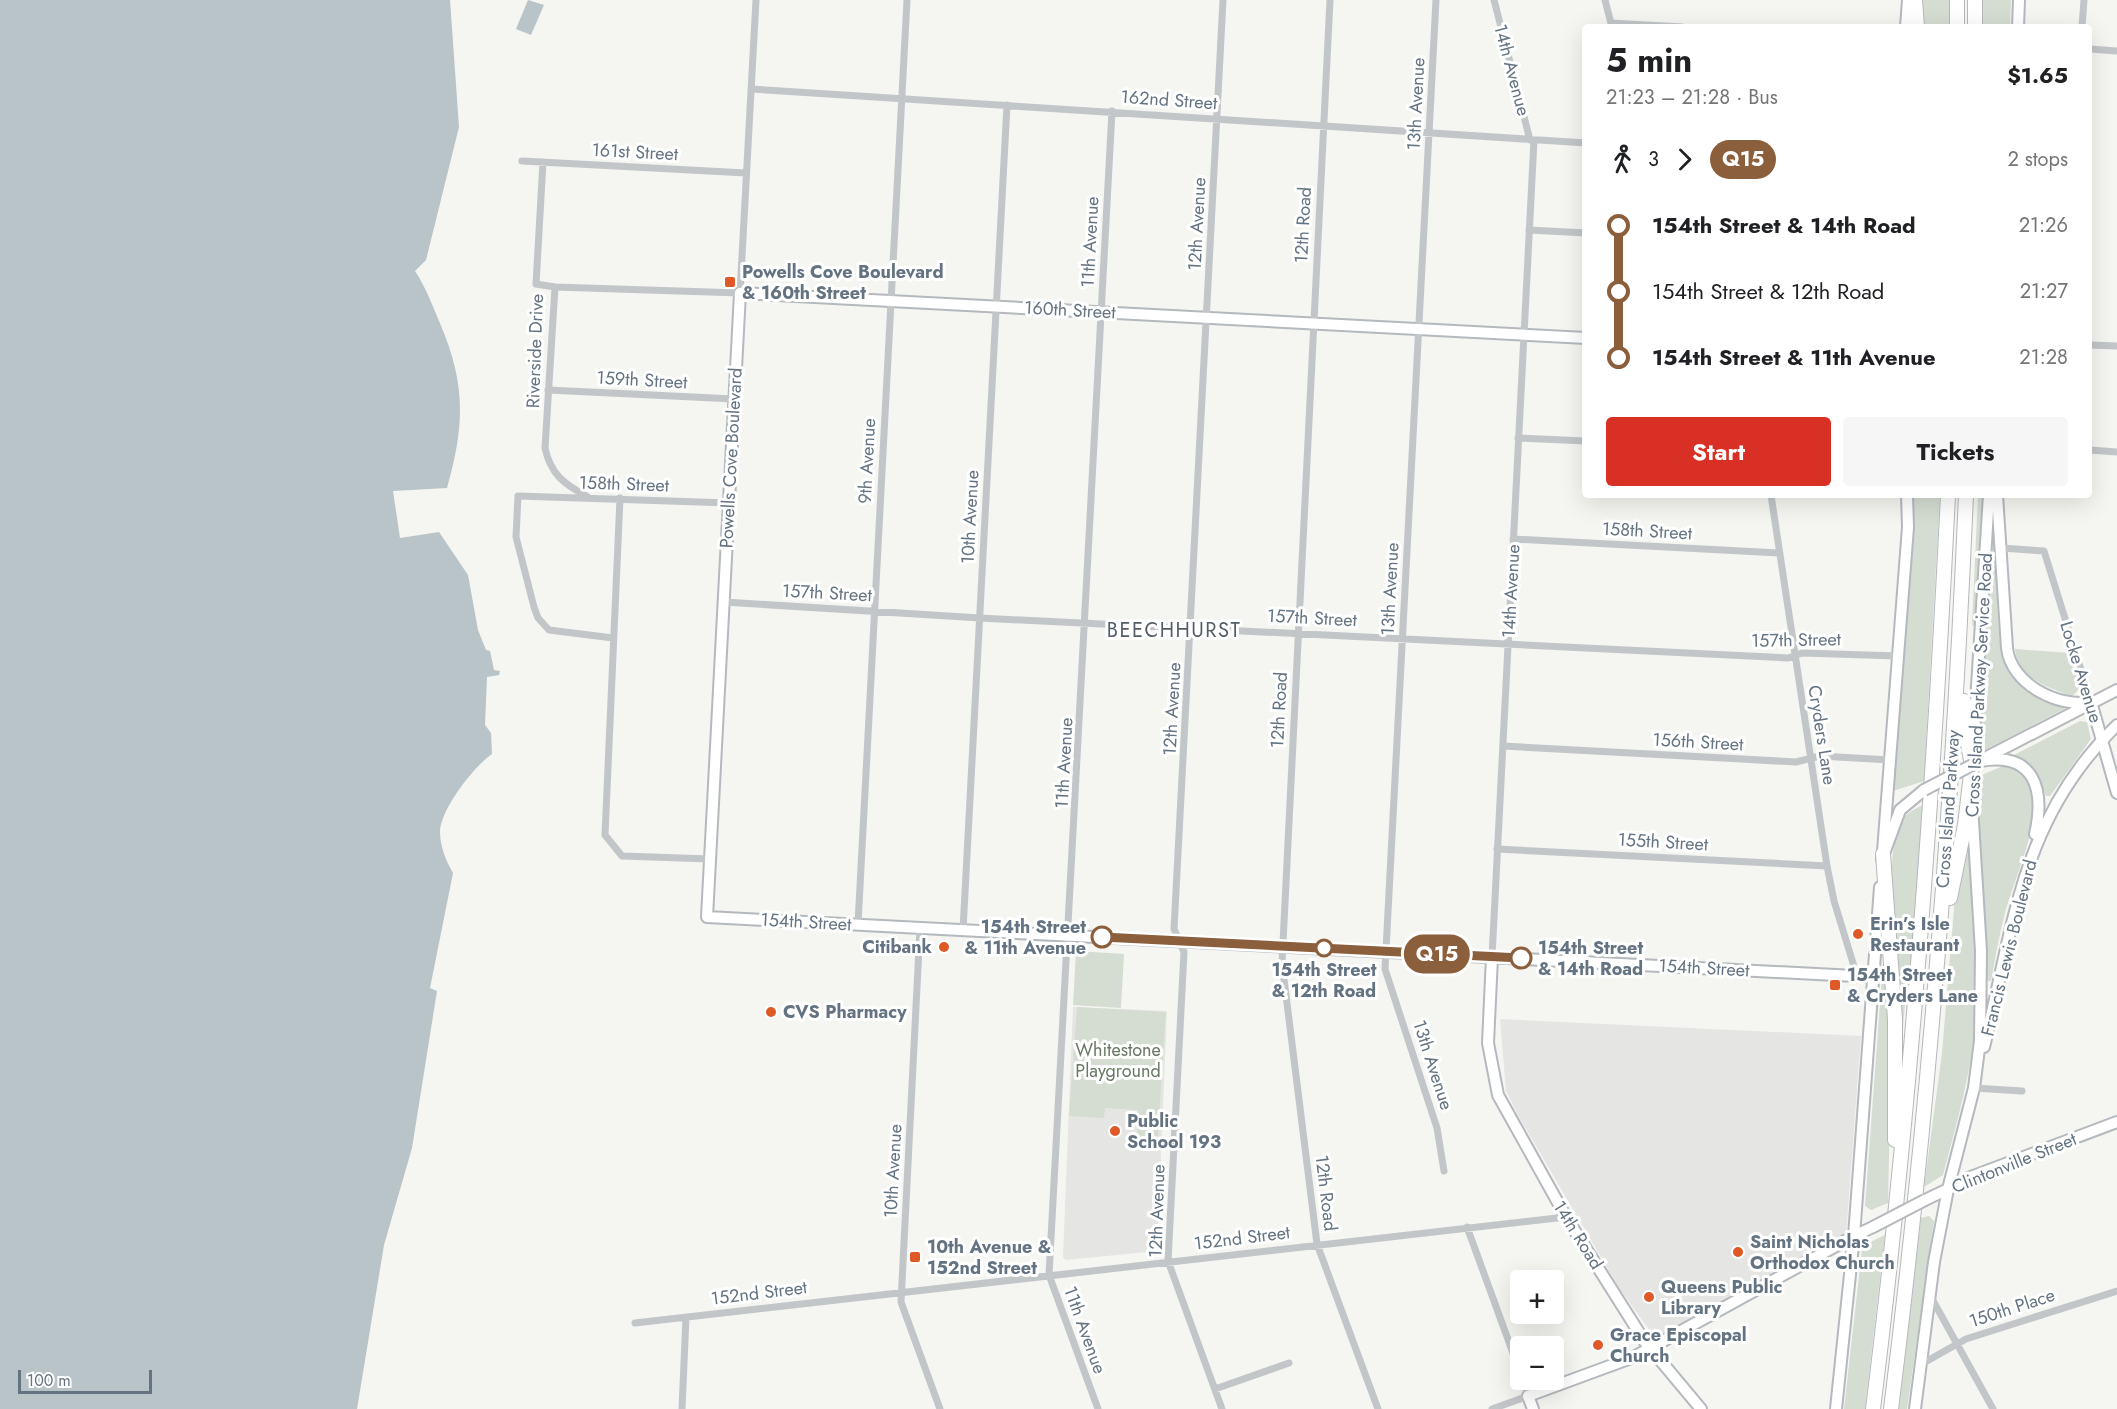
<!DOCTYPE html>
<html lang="en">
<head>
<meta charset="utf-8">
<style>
  body { margin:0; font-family:Jost,sans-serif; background:#f6f6f6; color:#202124; height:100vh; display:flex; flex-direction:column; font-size:22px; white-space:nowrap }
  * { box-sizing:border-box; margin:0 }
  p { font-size:20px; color:#757577 }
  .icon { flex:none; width:33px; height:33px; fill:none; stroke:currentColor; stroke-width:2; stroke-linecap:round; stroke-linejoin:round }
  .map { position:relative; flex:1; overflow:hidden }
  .panel { position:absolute; left:1582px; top:24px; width:510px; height:474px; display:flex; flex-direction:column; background:#fff; border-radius:6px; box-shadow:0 6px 24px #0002 }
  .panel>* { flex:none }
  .badge { padding:0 12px; border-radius:20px; font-size:21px; line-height:39px }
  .tools { position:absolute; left:1510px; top:1270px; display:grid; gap:12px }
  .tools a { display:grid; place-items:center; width:54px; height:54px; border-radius:6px; background:#fff; box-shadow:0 6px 24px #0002; font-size:30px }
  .scale { position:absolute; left:18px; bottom:15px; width:134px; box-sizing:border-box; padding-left:6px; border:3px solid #647382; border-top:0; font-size:16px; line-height:21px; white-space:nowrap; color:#647382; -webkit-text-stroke:4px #fff; paint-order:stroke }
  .map>.badge { position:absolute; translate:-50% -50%; box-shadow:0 0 0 3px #fff }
  .legs { display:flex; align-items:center; gap:9px; height:66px; padding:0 24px; font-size:20px }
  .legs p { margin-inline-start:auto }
  .head { display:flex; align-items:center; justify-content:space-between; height:102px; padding:0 24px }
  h1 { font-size:33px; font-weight:700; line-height:45px }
  .cta { display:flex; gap:12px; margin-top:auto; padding:12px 24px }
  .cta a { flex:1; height:69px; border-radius:6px; background:#d93025; color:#fff; font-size:24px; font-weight:700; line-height:69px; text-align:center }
  .cta a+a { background:#f6f6f6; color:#202124 }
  ul { padding:0 24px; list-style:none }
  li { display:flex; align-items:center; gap:21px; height:66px; font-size:22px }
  li i { display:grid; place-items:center; width:9px; height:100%; margin:0 8px; background:currentColor }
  li i::after { content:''; width:15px; height:15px; margin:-8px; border:4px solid; border-radius:50%; background:#fff }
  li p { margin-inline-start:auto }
  li:first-child i { background:linear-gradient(#0000 50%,currentColor 0) }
  li:last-child i { background:linear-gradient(currentColor 50%,#0000 0) }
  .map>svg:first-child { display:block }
  .built { fill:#e5e6e4 }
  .green { fill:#d5dcd2 }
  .water { fill:#b9c4c8 }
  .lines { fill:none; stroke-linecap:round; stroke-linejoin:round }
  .secondary-casing { stroke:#b4b9be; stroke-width:14 }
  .primary-casing { stroke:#b5b9bd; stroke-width:14 }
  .highway-casing { stroke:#b5b8bb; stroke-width:16 }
  .street { stroke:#c2c6c9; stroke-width:7 }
  .secondary { stroke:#fff; stroke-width:10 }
  .primary { stroke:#fff; stroke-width:10 }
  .highway { stroke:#fff; stroke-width:14 }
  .primary-bridge-casing { stroke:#b5b9bd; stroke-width:14; stroke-linecap:butt }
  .primary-bridge { stroke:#fff; stroke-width:10 }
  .line-1-casing { stroke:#fff; stroke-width:14 }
  .line-1 { stroke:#8b5e3c; stroke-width:9 }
  .poi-dot { fill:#df5927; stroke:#fff; stroke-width:2 }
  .stop-1-dot { fill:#fff; stroke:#8b5e3c; stroke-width:3 }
  .labels { text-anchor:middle; stroke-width:6; stroke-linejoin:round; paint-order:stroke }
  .street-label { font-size:18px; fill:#647382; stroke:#fff }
  .poi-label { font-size:18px; font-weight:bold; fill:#647382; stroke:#fff; text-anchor:start }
  .stop-label { font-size:18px; font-weight:bold; fill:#647382; stroke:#fff; text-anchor:end }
  .park-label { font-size:18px; fill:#677963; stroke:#fff }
  .neighbourhood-label { font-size:20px; letter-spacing:1.5px; fill:#525d67; stroke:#fff }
</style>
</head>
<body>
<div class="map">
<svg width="2117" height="1409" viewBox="0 0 2117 1409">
  <rect width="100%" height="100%" fill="#f5f5f1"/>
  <path class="built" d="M1073,1007l94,4 -10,240 -91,9 -3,-3z
    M1500,1019l361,17 -15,200 -191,102 -36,-50 -100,-171 -13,-26z"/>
  <path class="green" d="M1919,0h31v27h-28z
    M1981,0h30l-1,27h-29z
    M1914,495h26l-16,286 -31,10 21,-267z
    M1978,495h5l-9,131 -2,-1z
    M1995,517c1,26 1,132 10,148 12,23 36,34 59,41v3l-87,45 15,-220z
    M2015,649l55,4 11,35 -9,8c-25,-9 -54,-18 -57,-47z
    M2080,721l7,1 4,17 -41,57h-4l-13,-25 -21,-15z
    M2003,766c13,3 28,8 31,23 8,30 -21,93 -29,124 -6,23 -10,46 -14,68h-5l-9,-204z
    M1923,805l-15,197 -3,2 -5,60c-2,-49 -20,-207 1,-243 5,-8 14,-12 22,-16z
    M1969,835c1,59 10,119 7,178 -3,55 -19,109 -33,162l-19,12 18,-134 13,-156z
    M1076,951l48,3 -3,54 -48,-3z
    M1887,962l5,77 -4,1 3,25 -3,138 -17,7 -6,-4 18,-243z
    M1077,1007l89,5 -9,138 -21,-1 2,-39 -33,-2 -1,10 -35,-2z
    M1929,1216l5,5 -27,188h-8l22,-191z
    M1885,1235l-20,174h-21l18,-160 2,-4z"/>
  <path class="water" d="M0,0h450l9,127 -33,133 -11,11c10,15 17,33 24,50 27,62 26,103 8,167l-54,3 7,47 39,-6 29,43 10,55 8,20 4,1 4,19 6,1 -1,4 -12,2 -2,48 6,8 1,21c-18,12 -52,56 -52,78 0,14 6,29 13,41l-23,115 7,3 -25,157 -28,97 -27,164h-357z
    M528,0l16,5 -13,30 -15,-6z"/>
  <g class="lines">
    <defs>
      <path id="secondary" d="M1906,27l2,-27
        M2018,27l1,-27
        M1586,338l-846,-45 -33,624 1167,60
        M1997,495l10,153c4,36 51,60 84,54l26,91
        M1973,750l16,-255
        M1883,851l25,-324 -1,-32
        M1492,957l-4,86 10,52 68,122 79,125 56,67
        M1533,1409l-5,-13 106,-39 220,-121 -18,173
        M1915,1409l19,-147 14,-73 20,-11 149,-56"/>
      <path id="primary" d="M1983,759l134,-69
        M1980,761c55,-10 65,29 55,73
        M1882,859l18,-49 24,-20
        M1984,1047c30,-123 37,-229 133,-322
        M1925,1200l23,-11 26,-101 6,-47 1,-90 -9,-146
        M1854,1236l26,-349
        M1854,1236l19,-9"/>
      <path id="highway" d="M1915,0l2,27
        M1957,0v27
        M1975,0v27
        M1883,854l12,165v121
        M1950,898l15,-73 7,-60 -7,-35 -1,-29
        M1873,1409c38,-304 60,-608 75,-914
        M1891,1409c38,-303 62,-609 75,-914"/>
    </defs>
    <use href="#secondary" class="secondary-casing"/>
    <use href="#primary" class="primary-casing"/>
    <use href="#highway" class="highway-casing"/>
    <path class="street" d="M1330,0l-48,963 35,281 61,165
      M1436,0l-51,969 52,159 7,43
      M1494,0l36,140
      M1605,0l7,27
      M1611,23l71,4
      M2082,27l2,-27
      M2090,49l27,2
      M751,89l835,54
      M522,161l224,12
      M543,162l-7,122 19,3 -10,161c6,27 19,36 43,49
      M1529,230l57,3
      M555,287l185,6 16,-293
      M2090,345l27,1
      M548,390l186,9
      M1518,438l68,3
      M2090,450l27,2
      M1771,495l56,371 7,35 23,75
      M620,498l-15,337 17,21 88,3
      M1513,539l266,14
      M2001,548l43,3 47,151
      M724,602l256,16 808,40 14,-5 96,3
      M613,638l-64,-8 -11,-12 -4,-11 -18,-70 2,-41 211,7
      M1503,746l293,16 24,-6 70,4
      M1497,849l330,17
      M858,924l49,-924
      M920,928l-19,374 39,107
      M963,930l44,-825
      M1492,957l42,-817
      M1974,1088l48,3
      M1467,1227l54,148
      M1931,1297l62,112
      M635,1323l931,-106
      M1920,1365l46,-26 151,-48
      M1215,1389l74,-26
      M682,1409l4,-92
      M1098,1409l-49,-134 63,-1164
      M1222,1409l-54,-148 16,-309 -10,-23 49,-929
      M1492,1409l36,-13 -5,-16"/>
    <use href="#secondary" class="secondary"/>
    <use href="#primary" class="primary"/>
    <use href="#highway" class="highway"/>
    <defs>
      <path id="primary-bridge" d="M1924,790l56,-29
        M1873,1227l52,-27"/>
    </defs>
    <use href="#primary-bridge" class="primary-bridge-casing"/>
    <use href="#primary-bridge" class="primary-bridge"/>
  </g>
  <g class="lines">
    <defs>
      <path id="line-1" d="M1102,937l419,21"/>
    </defs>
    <use href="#line-1" class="line-1-casing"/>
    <use href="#line-1" class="line-1"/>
  </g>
  <g class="poi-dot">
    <rect x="724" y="276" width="12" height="12" rx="3"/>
    <circle cx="1858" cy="934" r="6"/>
    <circle cx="944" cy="947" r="6"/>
    <rect x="1829" y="979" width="12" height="12" rx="3"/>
    <circle cx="771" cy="1012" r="6"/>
    <circle cx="1115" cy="1131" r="6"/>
    <circle cx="1738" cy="1252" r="6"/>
    <rect x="909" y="1251" width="12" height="12" rx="3"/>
    <circle cx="1649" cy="1297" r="6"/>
    <circle cx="1598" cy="1345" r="6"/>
  </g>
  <g class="stop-1-dot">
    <circle cx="1102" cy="937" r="10"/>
    <circle cx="1324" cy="948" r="8"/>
    <circle cx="1521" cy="958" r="10"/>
  </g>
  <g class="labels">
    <g class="street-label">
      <text transform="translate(1512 70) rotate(75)" y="6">14th Avenue</text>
      <text transform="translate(1169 100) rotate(4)" y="6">162nd Street</text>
      <text transform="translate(1416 104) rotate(-87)" y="6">13th Avenue</text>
      <text transform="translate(635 152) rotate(3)" y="6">161st Street</text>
      <text transform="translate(1197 224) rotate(-87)" y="6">12th Avenue</text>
      <text transform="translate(1303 225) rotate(-87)" y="6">12th Road</text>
      <text transform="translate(1090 242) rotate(-87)" y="6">11th Avenue</text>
      <text transform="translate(1070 310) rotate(3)" y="6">160th Street</text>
      <text transform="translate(535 351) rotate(-88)" y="6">Riverside Drive</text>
      <text transform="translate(642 380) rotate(3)" y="6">159th Street</text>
      <text transform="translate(731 458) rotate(-87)" y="6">Powells Cove Boulevard</text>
      <text transform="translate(867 461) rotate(-87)" y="6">9th Avenue</text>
      <text transform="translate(624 484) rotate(2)" y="6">158th Street</text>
      <text transform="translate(970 517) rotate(-87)" y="6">10th Avenue</text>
      <text transform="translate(1647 531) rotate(3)" y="6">158th Street</text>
      <text transform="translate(1390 589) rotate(-87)" y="6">13th Avenue</text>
      <text transform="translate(1511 591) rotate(-87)" y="6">14th Avenue</text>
      <text transform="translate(827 593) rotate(3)" y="6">157th Street</text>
      <text transform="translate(1312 618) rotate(3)" y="6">157th Street</text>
      <text transform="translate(1796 640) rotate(-1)" y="6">157th Street</text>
      <text transform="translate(2081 672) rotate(73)" y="6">Locke Avenue</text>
      <text transform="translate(1979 685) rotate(-87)" y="6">Cross Island Parkway Service Road</text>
      <text transform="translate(1172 709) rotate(-87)" y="6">12th Avenue</text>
      <text transform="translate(1279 710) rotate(-87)" y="6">12th Road</text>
      <text transform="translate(1822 735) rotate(81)" y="6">Cryders Lane</text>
      <text transform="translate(1698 742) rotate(3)" y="6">156th Street</text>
      <text transform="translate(1064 763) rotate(-87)" y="6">11th Avenue</text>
      <text transform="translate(1948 809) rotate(-86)" y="6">Cross Island Parkway</text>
      <text transform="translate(1663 842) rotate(3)" y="6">155th Street</text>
      <text transform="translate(806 922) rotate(3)" y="6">154th Street</text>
      <text transform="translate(2009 948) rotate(-76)" y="6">Francis Lewis Boulevard</text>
      <text transform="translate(1704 968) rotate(3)" y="6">154th Street</text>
      <text transform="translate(1433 1065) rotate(72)" y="6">13th Avenue</text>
      <text transform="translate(2014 1163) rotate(-22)" y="6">Clintonville Street</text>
      <text transform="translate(893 1171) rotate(-87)" y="6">10th Avenue</text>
      <text transform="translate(1326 1193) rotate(83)" y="6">12th Road</text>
      <text transform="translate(1157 1211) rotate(-88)" y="6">12th Avenue</text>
      <text transform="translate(1578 1235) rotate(58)" y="6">14th Road</text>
      <text transform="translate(1242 1238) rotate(-7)" y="6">152nd Street</text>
      <text transform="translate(759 1293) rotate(-7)" y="6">152nd Street</text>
      <text transform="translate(2012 1308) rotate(-18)" y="6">150th Place</text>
      <text transform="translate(1085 1330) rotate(70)" y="6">11th Avenue</text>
    </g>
    <g class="poi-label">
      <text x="742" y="278">Powells Cove Boulevard<tspan x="742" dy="21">&amp; 160th Street</tspan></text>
      <text x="1870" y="930">Erin’s Isle<tspan x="1870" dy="21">Restaurant</tspan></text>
      <text x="932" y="953" text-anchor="end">Citibank</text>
      <text x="1847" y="981">154th Street<tspan x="1847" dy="21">&amp; Cryders Lane</tspan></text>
      <text x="783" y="1018">CVS Pharmacy</text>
      <text x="1127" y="1127">Public<tspan x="1127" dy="21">School 193</tspan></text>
      <text x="1750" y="1248">Saint Nicholas<tspan x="1750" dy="21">Orthodox Church</tspan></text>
      <text x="927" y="1253">10th Avenue &amp;<tspan x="927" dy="21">152nd Street</tspan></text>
      <text x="1661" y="1293">Queens Public<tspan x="1661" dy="21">Library</tspan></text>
      <text x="1610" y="1341">Grace Episcopal<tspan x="1610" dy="21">Church</tspan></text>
    </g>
    <g class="stop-label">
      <text x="1086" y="933">154th Street<tspan x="1086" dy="21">&amp; 11th Avenue</tspan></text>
      <text x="1538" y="954" text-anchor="start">154th Street<tspan x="1538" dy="21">&amp; 14th Road</tspan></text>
      <text x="1324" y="976" text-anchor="middle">154th Street<tspan x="1324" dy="21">&amp; 12th Road</tspan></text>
    </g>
    <g class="park-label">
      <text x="1118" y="1056">Whitestone<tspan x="1118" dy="21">Playground</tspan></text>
    </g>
    <g class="neighbourhood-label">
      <text x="1174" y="637">BEECHHURST</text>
    </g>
  </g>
</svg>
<div class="tools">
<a>+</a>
<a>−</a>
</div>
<div class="scale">100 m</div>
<b class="badge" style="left:1437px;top:954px;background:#8b5e3c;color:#fff">Q15</b>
<section class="panel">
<div class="head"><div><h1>5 min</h1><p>21:23 – 21:28 · Bus</p></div><b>$1.65</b></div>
<div class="legs"><svg class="icon" aria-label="walk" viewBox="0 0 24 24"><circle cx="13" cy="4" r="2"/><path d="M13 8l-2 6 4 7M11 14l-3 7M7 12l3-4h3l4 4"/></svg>3<svg class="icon" aria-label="forward" viewBox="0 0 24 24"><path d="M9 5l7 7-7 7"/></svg><b class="badge" style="background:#8b5e3c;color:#fff">Q15</b><p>2 stops</p></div>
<ul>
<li><i style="color:#8b5e3c"></i><b>154th Street &amp; 14th Road</b><p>21:26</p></li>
<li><i style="color:#8b5e3c"></i><span>154th Street &amp; 12th Road</span><p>21:27</p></li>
<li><i style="color:#8b5e3c"></i><b>154th Street &amp; 11th Avenue</b><p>21:28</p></li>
</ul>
<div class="cta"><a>Start</a><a>Tickets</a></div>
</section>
</div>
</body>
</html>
